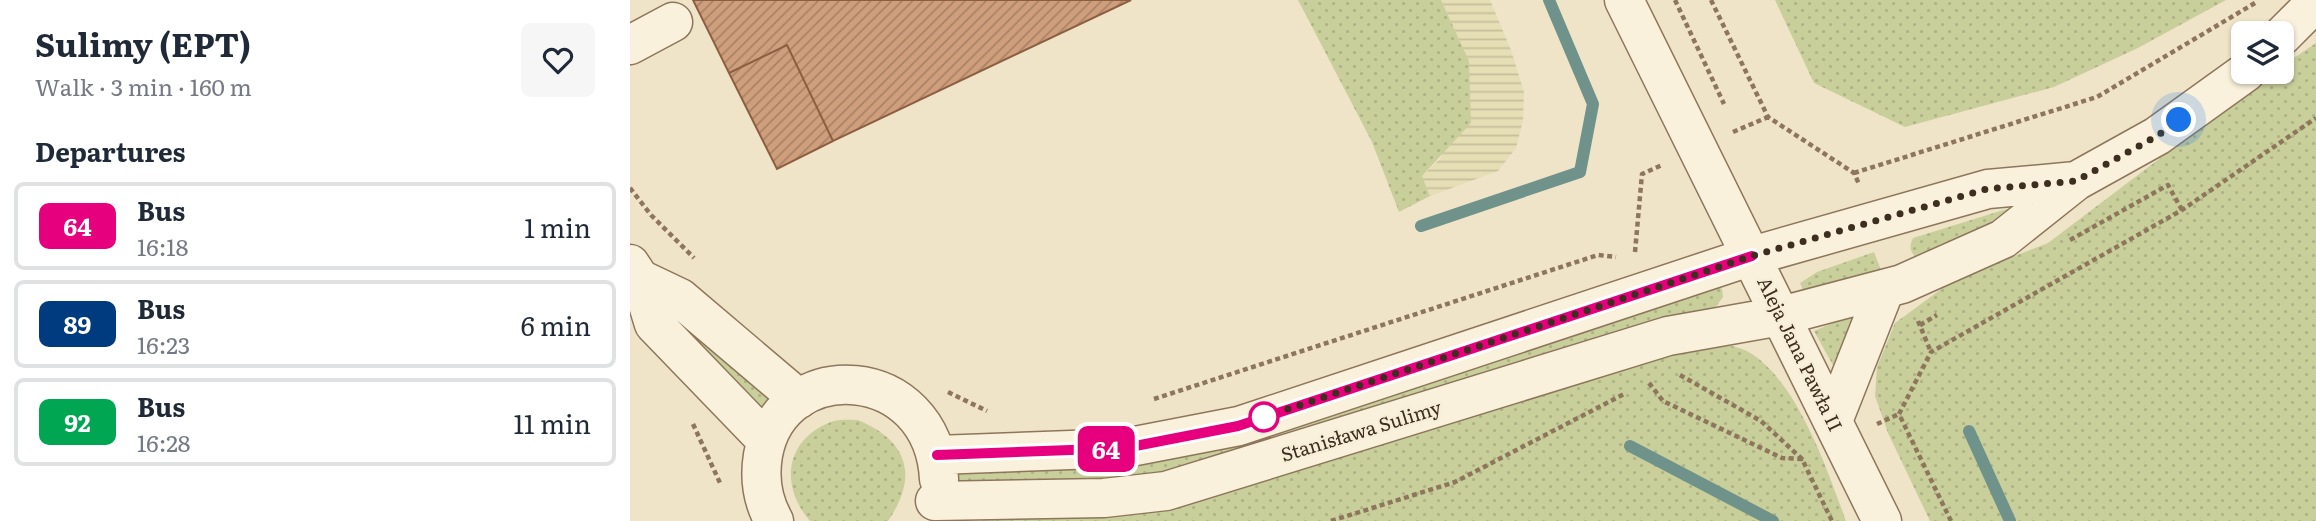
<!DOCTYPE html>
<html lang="en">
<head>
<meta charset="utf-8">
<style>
  body { margin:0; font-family:Literata,serif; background:#f6f6f7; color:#1f2937; height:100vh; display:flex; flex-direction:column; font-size:26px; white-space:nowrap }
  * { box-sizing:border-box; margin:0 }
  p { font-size:23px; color:#747a83 }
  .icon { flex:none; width:38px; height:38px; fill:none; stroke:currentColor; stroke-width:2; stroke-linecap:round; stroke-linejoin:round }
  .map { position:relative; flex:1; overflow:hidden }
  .sheet { display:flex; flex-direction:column; background:#fff; width:630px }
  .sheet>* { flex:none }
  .badge { padding:0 14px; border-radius:10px; font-size:24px; line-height:46px }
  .controls { position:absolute; left:1601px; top:21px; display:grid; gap:14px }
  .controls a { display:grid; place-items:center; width:63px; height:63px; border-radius:10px; background:#fff; box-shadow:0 2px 5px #0004; font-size:35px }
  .you { position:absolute; width:35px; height:35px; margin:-18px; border:5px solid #fff; border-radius:50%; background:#1a73e8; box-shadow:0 0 0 10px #1a73e833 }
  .map>.badge { position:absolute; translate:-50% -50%; box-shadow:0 0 0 4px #fff }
  h2 { padding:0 35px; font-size:26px; line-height:63px }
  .round { display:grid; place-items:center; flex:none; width:74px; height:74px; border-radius:10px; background:#f6f6f7 }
  .overview { display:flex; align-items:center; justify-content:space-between; height:119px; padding:0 35px }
  h1 { font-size:33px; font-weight:700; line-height:52px }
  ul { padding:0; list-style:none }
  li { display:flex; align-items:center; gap:21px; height:88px; margin:0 14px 10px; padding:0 21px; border:4px solid #e0e1e3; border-radius:10px }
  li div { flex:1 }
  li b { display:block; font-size:26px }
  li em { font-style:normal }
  li .badge { min-width:77px; font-weight:700; text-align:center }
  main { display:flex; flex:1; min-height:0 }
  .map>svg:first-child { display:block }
  .farmland { fill:url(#farmland-rules) }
  .grass { fill:url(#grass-dots) }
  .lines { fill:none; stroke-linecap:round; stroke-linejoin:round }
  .stream { stroke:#6f938a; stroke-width:12 }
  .building { fill:url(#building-hatch); stroke:#8d5f41; stroke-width:2 }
  .minor-casing { stroke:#8d765c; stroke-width:41 }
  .path { stroke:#8d765c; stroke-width:4.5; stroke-dasharray:5 3.5; stroke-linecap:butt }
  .minor { stroke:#faf1dc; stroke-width:38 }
  .line-casing { stroke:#fff; stroke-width:16 }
  .line { stroke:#e6007e; stroke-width:10 }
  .walk { stroke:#3d2e20; stroke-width:7; stroke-dasharray:0 12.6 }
  .stop-dot { fill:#fff; stroke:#e6007e; stroke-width:3.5 }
  .labels { text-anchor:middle; stroke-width:5; stroke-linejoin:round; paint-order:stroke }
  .street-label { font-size:19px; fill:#3d2e20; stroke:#f7eed8 }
</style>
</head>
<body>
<main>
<section class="sheet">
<div class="overview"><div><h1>Sulimy (EPT)</h1><p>Walk · 3 min · 160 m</p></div><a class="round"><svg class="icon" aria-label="heart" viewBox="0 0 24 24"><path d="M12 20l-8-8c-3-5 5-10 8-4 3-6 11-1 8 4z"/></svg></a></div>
<h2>Departures</h2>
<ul>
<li><span class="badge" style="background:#e6007e;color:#fff">64</span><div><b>Bus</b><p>16:18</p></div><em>1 min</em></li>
<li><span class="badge" style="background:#003b80;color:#fff">89</span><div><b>Bus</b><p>16:23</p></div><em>6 min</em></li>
<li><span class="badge" style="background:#00a651;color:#fff">92</span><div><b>Bus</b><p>16:28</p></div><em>11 min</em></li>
</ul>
</section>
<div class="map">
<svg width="1686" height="521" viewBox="0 0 1686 521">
  <defs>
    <pattern id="farmland-rules" width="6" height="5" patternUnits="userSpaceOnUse" patternTransform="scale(1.75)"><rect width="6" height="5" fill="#e6deb5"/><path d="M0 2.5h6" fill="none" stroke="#c6bf9b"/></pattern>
    <pattern id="grass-dots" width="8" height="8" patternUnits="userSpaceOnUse" patternTransform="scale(1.75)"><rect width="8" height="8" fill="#c9cf9b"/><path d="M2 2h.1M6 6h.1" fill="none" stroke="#aeb285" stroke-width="1.8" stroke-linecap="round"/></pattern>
    <pattern id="building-hatch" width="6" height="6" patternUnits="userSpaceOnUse" patternTransform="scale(1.75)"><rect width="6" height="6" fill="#cf9f7d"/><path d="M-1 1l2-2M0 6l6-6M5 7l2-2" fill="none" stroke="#a98266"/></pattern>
  </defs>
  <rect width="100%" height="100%" fill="#f0e4c8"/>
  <path class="farmland" d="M811,0h49l21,50 13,42 -1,29 -7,27 -18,23 -68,25 -8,-20 19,-18 28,-97z"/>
  <path class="grass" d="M668,0h143l28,61 2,62 -49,53 8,20 -31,16 -27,-70z
    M1145,0h451l-88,48 -84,39 -149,40 -91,-44z
    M1686,43v478h-386l-42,-88 -13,-37 2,-29 18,-44 60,-44 93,-36 226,-171h8v-6z
    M1406,200l1,4 -119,56c-7,-7 -10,-12 -5,-22z
    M1244,252l9,23 -78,20 -5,-12 17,-11z
    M1084,285l8,4 1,8 -8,11 -360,113 -215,62h-184l1,-12 131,-6z
    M27,299l117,103 -10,10z
    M1243,306l-28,81 -31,-56z
    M1063,343c18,1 38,0 54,8 50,28 80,118 99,170h-866z
    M228,420c50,21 61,56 30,101h-78c-30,-34 -26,-81 21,-99 7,-3 19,-2 27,-2z"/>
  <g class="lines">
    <path class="stream" d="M791,226l159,-54 13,-68 -44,-104
      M1339,431l41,90
      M1000,446l143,75"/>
  </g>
  <path class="building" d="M63,0h438l-298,141 -46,-96 -58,28z
    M157,45l46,96 -56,28 -48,-96z"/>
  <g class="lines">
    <defs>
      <path id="minor" d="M994,0l258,521
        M1652,36l34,-34
        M0,45l43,-23
        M0,264l10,15 14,45 112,116
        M10,279l40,19 119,101
        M1203,421l52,-132
        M307,455l188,-7 114,-22 513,-170 236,-67 88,-8
        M305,501l169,-3 62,-7 502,-155 113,-20 121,-32 101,-45 73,-58 81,-45 89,-64
        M144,521c-12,-21 -15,-42 -11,-66 18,-101 170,-93 176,24"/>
    </defs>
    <use href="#minor" class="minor-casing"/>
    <path class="path" d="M1045,0l49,104
      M1081,0l57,117 86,56 5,11
      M1103,132l35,-15
      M1224,173l243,-76 158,-94
      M0,188l21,27 43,43
      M1440,240l98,-55 14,25
      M1005,252l7,-78 20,-9
      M1288,321l13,31
      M1290,325l17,-10
      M1050,375l81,46 41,38 3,-2
      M1019,383l14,18 119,57 20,1 30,62
      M318,392l39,19
      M524,399l444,-144 18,2
      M63,424l27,59
      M1247,424l22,-10
      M701,521l124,-39 169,-88
      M1321,521l-52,-107 32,-62 251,-142 134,-92"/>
    <use href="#minor" class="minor"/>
  </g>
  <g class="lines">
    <defs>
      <path id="line" d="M307,455l188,-7 113,-22 514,-170"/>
    </defs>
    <use href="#line" class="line-casing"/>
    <use href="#line" class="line"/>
    <path class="walk" d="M634,417l488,-161 235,-67 89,-8 81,-45 22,-16"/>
  </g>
  <circle class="stop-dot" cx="634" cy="417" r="14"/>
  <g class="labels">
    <g class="street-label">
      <text transform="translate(1170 354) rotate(64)" y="7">Aleja Jana Pawła II</text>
      <text transform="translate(731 431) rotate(-17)" y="7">Stanisława Sulimy</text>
    </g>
  </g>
</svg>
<div class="controls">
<a><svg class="icon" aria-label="layers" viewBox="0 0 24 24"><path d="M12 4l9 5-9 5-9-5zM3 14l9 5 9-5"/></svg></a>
</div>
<div class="you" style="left:1549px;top:120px"></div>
<b class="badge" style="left:476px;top:449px;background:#e6007e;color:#fff">64</b>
</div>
</main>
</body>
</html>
